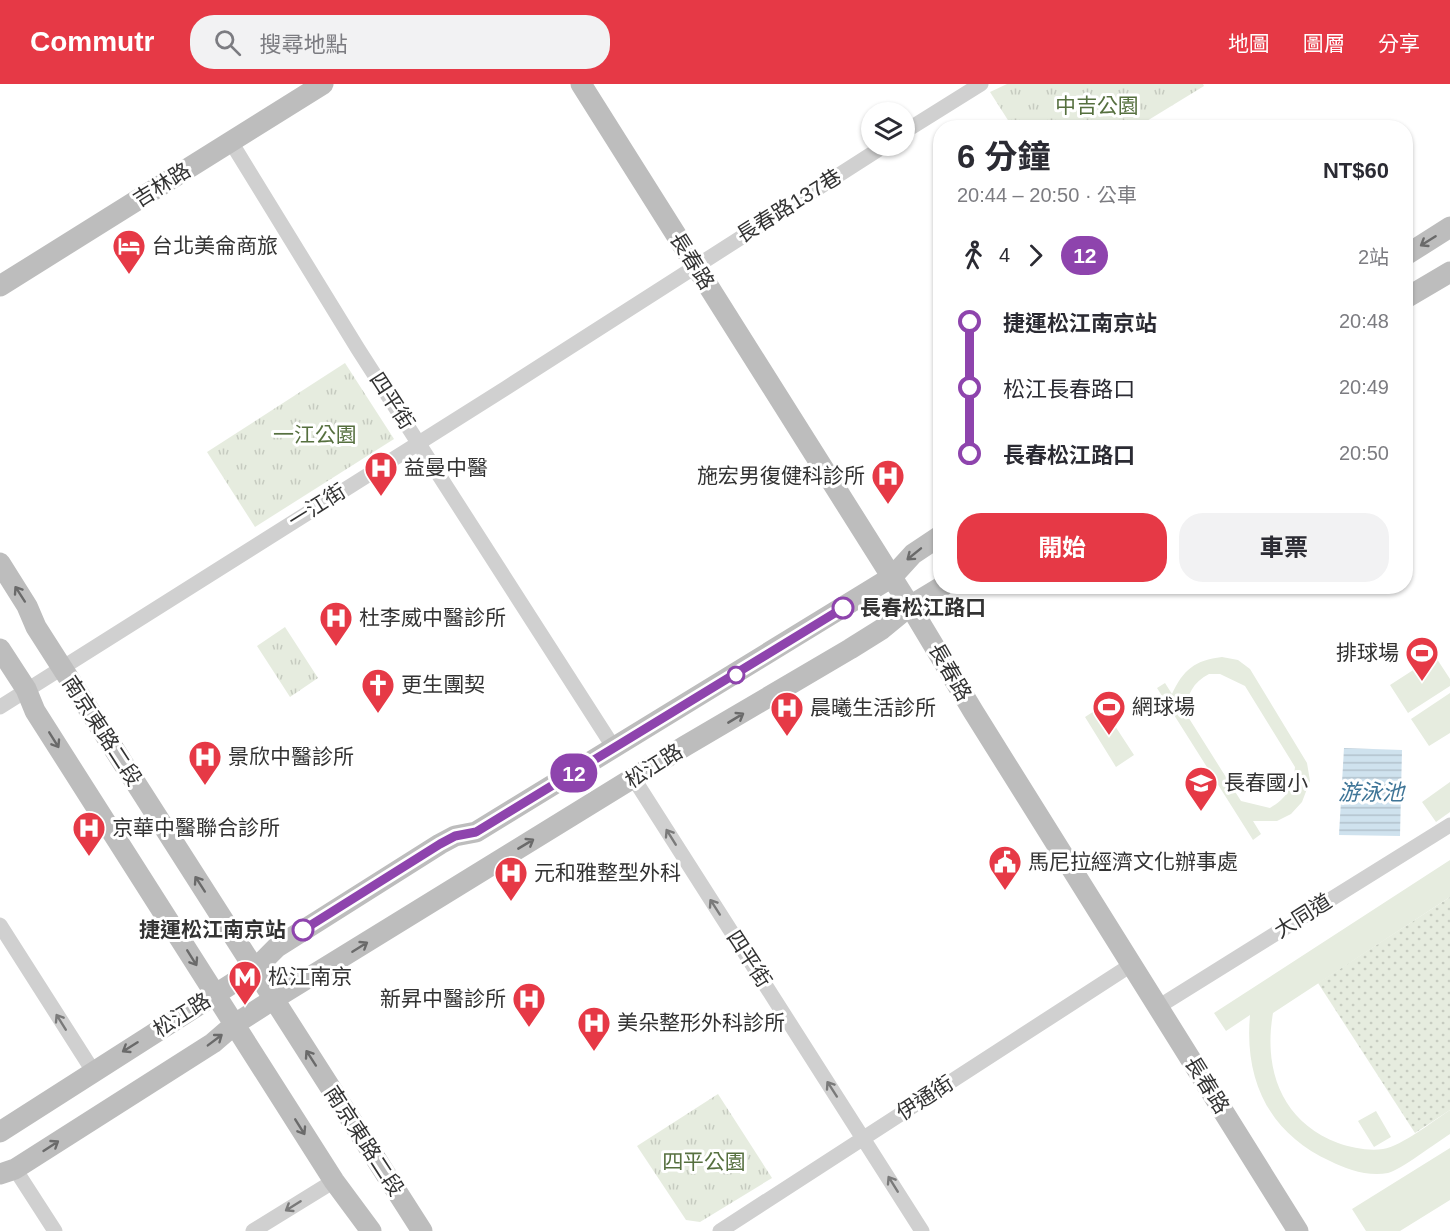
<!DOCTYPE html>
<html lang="zh-TW">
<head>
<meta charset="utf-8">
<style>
  body { margin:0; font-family:Arial,"Noto Sans TC",sans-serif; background:#f2f2f3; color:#2b2b33; height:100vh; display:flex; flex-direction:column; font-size:22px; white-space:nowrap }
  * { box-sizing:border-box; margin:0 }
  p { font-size:20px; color:#7c7c81 }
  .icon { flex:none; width:33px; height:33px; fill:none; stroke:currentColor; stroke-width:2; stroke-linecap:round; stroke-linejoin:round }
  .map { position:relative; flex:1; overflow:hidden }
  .details { position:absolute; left:933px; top:36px; width:480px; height:474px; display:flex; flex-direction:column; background:#fff; border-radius:24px; box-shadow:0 2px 4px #0004 }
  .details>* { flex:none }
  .badge { padding:0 12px; border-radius:20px; font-size:21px; line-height:39px }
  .controls { position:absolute; left:861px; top:18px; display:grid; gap:12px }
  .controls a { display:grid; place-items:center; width:54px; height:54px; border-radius:50%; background:#fff; box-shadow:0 2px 4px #0004; font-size:30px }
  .map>.badge { position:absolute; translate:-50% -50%; box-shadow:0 0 0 3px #fff }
  .legs { display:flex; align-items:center; gap:9px; height:66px; padding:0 24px; font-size:20px }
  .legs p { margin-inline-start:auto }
  .head { display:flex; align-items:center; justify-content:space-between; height:102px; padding:0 24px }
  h1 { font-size:33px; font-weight:700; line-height:45px }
  .cta { display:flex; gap:12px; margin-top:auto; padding:12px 24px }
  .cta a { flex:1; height:69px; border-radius:24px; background:#e63946; color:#fff; font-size:24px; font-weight:700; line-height:69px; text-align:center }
  .cta a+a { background:#f2f2f3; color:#2b2b33 }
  ul { padding:0 24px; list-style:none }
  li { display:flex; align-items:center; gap:21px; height:66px; font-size:22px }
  li i { display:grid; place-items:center; width:9px; height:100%; margin:0 8px; background:currentColor }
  li i::after { content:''; width:15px; height:15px; margin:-8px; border:4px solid; border-radius:50%; background:#fff }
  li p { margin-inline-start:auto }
  li:first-child i { background:linear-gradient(#0000 50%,currentColor 0) }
  li:last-child i { background:linear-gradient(currentColor 50%,#0000 0) }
  header { display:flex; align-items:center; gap:36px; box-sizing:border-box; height:84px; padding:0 30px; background:#e63946; color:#fff }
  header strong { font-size:28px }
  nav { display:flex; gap:33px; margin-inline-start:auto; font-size:21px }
  .search { width:420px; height:54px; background:#f2f2f3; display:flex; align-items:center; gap:15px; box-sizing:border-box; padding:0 21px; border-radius:24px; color:#7c7c81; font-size:22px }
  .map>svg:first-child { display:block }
  .grass { fill:url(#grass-dots) }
  .park { fill:url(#park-tufts) }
  .pitch { fill:#e6ecdf; fill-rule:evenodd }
  .water { fill:url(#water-rules) }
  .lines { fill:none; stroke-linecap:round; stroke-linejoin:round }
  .street { stroke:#d0d0d0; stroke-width:15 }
  .secondary { stroke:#bdbdbd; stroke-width:21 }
  .oneway { stroke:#6a6a6a }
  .oneway2 { stroke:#7a7a7a }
  .line-1-casing { stroke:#fff; stroke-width:14 }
  .line-1 { stroke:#8e44ad; stroke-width:9 }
  .stop-1-dot { fill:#fff; stroke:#8e44ad; stroke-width:3 }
  .labels { text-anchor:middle; stroke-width:6; stroke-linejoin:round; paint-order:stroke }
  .park-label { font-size:21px; fill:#56703f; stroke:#fff }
  .street-label { font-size:21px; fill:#333; stroke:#fff }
  .poi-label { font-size:21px; fill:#333; stroke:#fff; text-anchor:start }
  .stop-label { font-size:21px; font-weight:bold; fill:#333; stroke:#fff; text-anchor:start }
  .water-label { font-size:22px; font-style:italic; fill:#3f7597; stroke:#fff }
</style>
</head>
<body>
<header>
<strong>Commutr</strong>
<div class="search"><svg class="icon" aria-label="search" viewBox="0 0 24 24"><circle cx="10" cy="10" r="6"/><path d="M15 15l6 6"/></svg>搜尋地點</div>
<nav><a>地圖</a><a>圖層</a><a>分享</a></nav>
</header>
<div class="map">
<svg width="1450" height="1147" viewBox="0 0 1450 1147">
  <defs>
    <pattern id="grass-dots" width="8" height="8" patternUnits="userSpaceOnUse" patternTransform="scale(1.5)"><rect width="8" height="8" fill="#e6ecdf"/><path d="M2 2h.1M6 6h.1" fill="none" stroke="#c6cbc0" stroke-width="1.8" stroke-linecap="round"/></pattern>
    <pattern id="park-tufts" width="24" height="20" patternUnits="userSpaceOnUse" patternTransform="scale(1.5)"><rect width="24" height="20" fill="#e6ecdf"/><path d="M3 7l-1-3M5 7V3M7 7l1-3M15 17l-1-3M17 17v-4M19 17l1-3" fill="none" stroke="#c6cbc0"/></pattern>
    <pattern id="water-rules" width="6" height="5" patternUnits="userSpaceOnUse" patternTransform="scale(1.5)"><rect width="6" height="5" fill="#cfe2ee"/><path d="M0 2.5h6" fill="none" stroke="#b2c2cd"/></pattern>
  </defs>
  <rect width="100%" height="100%" fill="#fff"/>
  <path class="grass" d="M1450,813v213l-35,23 -97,-150z"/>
  <path class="park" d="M1007,0h196l1,2 -67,41 -124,1 -23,-36z
    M345,279l49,76 -139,88 -48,-75z
    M285,543l33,51 -28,19 -33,-51z
    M718,1010l54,84 -72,44 -14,-2 -49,-74z"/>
  <path class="pitch" d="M1435,572l15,23v7l-42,27 -18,-28z
    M1222,573l16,3 12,9 57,94 3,18 -8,21 -11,12 -14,7h-24l8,13 -8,6 -96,-152 8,-5 7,11c11,-24 23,-34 50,-37zM1209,590h11l25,12 50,81c-2,20 -8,31 -25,41l-29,-7 -56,-89c2,-17 8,-30 24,-38z
    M1450,609v40l-21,13 -18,-27z
    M1102,622l32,49 -18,12 -31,-50z
    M1450,698v30l-14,10 -14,-20z
    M1450,776v37l-177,116c-10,57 9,109 65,130 14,5 31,8 45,6 19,-3 50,-28 67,-39v24c-13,8 -51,37 -62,39 -20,4 -42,-4 -58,-12 -61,-28 -86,-81 -80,-146l-24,16 -12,-18z
    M1376,1027l15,26 -17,10 -16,-26z
    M1450,1064v52l-50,31h-34l-14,-22z"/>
  <path class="water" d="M1344,664l58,2 -2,86 -61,-1z"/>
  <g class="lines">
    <path class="street" d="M904,48l77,-48
      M231,58l127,207 256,399
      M0,623l506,-319 378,-242
      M634,695l288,452
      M0,841l93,146
      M1158,923l292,-182
      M15,1085l40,62
      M253,1147l81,-50
      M720,1147l411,-266"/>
    <path class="secondary" d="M581,0l329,522 63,105 325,520
      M1406,171l44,-28
      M0,202l323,-202
      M1406,214l44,-26
      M0,479l27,43 9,21 386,604
      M0,565l26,40 9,22 299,470 37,50
      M0,1048l255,-163 22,-22 163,-103 15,-8 21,-4 416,-255 21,-23 27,-18
      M0,1090l15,-5 198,-126 22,-19 39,-25 411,-253 165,-97 32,-20 28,-23 33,-20"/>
  </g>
  <defs><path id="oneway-shaft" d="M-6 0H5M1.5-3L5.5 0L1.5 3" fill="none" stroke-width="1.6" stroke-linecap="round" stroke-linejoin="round" transform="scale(1.5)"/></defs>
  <g class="oneway">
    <use href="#oneway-shaft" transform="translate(1428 157) rotate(148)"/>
    <use href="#oneway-shaft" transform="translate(914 470) rotate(141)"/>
    <use href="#oneway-shaft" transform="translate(20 510) rotate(-123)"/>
    <use href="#oneway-shaft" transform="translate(736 634) rotate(-31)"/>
    <use href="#oneway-shaft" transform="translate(54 656) rotate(58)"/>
    <use href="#oneway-shaft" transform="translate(526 760) rotate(-31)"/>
    <use href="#oneway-shaft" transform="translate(200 800) rotate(-123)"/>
    <use href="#oneway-shaft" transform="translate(360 863) rotate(-32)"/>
    <use href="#oneway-shaft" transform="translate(192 874) rotate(58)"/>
    <use href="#oneway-shaft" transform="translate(215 956) rotate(-37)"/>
    <use href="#oneway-shaft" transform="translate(130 963) rotate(148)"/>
    <use href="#oneway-shaft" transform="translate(311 974) rotate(-123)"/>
    <use href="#oneway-shaft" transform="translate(300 1043) rotate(58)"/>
    <use href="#oneway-shaft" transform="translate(51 1062) rotate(-33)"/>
  </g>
  <g class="oneway2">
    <use href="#oneway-shaft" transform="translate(671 753) rotate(-122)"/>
    <use href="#oneway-shaft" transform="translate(715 823) rotate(-123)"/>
    <use href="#oneway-shaft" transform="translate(61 938) rotate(-122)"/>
    <use href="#oneway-shaft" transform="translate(832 1005) rotate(-123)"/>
    <use href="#oneway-shaft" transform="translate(893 1100) rotate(-122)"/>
    <use href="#oneway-shaft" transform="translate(293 1122) rotate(148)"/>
  </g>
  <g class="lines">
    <defs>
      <path id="line-1" d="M303,846l137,-86 15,-8 21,-4 367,-224"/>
    </defs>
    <use href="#line-1" class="line-1-casing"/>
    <use href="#line-1" class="line-1"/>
  </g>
  <defs>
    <symbol id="hotel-pin" viewBox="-11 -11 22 30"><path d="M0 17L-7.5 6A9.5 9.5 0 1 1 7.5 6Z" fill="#e63946" stroke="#fff"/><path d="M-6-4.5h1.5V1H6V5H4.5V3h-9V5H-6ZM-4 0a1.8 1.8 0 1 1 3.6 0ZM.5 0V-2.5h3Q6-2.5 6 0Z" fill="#fff"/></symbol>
    <symbol id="hospital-pin" viewBox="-11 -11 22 30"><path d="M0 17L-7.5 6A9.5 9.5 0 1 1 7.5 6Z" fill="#e63946" stroke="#fff"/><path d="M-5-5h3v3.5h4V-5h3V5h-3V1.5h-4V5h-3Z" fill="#fff"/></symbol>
    <symbol id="stadium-pin" viewBox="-11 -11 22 30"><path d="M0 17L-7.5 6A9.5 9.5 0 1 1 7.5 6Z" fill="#e63946" stroke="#fff"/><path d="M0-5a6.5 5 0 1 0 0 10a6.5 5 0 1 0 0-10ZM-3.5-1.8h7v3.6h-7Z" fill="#fff"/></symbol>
    <symbol id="church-pin" viewBox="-11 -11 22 30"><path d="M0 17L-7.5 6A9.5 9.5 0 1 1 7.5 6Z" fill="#e63946" stroke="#fff"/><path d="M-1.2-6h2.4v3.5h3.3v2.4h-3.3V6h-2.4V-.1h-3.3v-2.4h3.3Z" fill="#fff"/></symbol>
    <symbol id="school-pin" viewBox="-11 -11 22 30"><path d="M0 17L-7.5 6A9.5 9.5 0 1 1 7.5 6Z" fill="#e63946" stroke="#fff"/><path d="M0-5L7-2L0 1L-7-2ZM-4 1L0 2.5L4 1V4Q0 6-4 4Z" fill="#fff"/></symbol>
    <symbol id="civic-pin" viewBox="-11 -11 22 30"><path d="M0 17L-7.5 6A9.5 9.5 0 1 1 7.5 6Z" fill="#e63946" stroke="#fff"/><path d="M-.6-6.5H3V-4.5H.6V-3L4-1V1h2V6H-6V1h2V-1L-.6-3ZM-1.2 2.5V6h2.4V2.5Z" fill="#fff"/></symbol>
    <symbol id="metro-pin" viewBox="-11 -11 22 30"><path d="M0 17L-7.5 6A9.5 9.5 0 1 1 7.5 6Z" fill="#e63946" stroke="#fff"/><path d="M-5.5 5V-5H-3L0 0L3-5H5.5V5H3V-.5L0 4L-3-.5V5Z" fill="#fff"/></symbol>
  </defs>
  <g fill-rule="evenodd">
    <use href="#hotel-pin" x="110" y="143" width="38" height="52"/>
    <use href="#hospital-pin" x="362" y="365" width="38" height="52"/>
    <use href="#hospital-pin" x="869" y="373" width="38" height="52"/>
    <use href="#hospital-pin" x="317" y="515" width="38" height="52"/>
    <use href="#stadium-pin" x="1403" y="550" width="38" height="52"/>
    <use href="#church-pin" x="359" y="582" width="38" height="52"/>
    <use href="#stadium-pin" x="1090" y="604" width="38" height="52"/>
    <use href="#hospital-pin" x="768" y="605" width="38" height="52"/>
    <use href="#hospital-pin" x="186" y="654" width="38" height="52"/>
    <use href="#school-pin" x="1182" y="680" width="38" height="52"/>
    <use href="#hospital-pin" x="70" y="725" width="38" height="52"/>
    <use href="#civic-pin" x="986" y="759" width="38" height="52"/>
    <use href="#hospital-pin" x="492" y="770" width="38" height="52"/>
    <use href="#metro-pin" x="226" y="874" width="38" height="52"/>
    <use href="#hospital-pin" x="510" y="896" width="38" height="52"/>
    <use href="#hospital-pin" x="575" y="920" width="38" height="52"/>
  </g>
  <g class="stop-1-dot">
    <circle cx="843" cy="524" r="10"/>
    <circle cx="736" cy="591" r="8"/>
    <circle cx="303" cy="846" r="10"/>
  </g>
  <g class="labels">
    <g class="park-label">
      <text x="1097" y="29">中吉公園</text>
      <text x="315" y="358">一江公園</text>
      <text x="704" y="1085">四平公園</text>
    </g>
    <g class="street-label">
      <text transform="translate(162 101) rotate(-32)" y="7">吉林路</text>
      <text transform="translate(789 122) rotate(-32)" y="7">長春路137巷</text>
      <text transform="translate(692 177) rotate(58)" y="7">長春路</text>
      <text transform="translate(392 317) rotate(57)" y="7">四平街</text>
      <text transform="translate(317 422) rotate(-32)" y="7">一江街</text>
      <text transform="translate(950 588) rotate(60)" y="7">長春路</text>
      <text transform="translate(102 647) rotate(57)" y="7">南京東路二段</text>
      <text transform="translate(654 682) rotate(-32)" y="7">松江路</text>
      <text transform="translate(1303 832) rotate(-32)" y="7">大同道</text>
      <text transform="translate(749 875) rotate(57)" y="7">四平街</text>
      <text transform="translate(182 931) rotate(-32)" y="7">松江路</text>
      <text transform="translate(1207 1001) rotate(58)" y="7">長春路</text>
      <text transform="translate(925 1014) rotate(-33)" y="7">伊通街</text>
      <text transform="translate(364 1057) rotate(57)" y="7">南京東路二段</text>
    </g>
    <g class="poi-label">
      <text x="152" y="169">台北美侖商旅</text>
      <text x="404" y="391">益曼中醫</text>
      <text x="865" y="399" text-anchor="end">施宏男復健科診所</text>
      <text x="359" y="541">杜李威中醫診所</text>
      <text x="1399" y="576" text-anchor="end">排球場</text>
      <text x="401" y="608">更生團契</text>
      <text x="1132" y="630">網球場</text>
      <text x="810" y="631">晨曦生活診所</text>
      <text x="228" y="680">景欣中醫診所</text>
      <text x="1224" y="706">長春國小</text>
      <text x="112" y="751">京華中醫聯合診所</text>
      <text x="1028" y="785">馬尼拉經濟文化辦事處</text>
      <text x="534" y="796">元和雅整型外科</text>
      <text x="268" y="900">松江南京</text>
      <text x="506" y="922" text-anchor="end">新昇中醫診所</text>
      <text x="617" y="946">美朵整形外科診所</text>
    </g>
    <g class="stop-label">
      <text x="860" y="531">長春松江路口</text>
      <text x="286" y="853" text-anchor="end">捷運松江南京站</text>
    </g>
    <g class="water-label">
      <text x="1371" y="716">游泳池</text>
    </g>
  </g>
</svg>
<div class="controls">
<a><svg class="icon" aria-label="layers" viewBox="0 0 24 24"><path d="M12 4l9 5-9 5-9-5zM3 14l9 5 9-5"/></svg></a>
</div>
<b class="badge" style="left:574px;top:689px;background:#8e44ad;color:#fff">12</b>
<section class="details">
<div class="head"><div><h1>6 分鐘</h1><p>20:44 – 20:50 · 公車</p></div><b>NT$60</b></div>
<div class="legs"><svg class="icon" aria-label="walk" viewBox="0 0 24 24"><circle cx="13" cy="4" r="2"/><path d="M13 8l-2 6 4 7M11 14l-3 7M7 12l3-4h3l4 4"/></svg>4<svg class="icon" aria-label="forward" viewBox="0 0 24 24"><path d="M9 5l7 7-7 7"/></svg><b class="badge" style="background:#8e44ad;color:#fff">12</b><p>2站</p></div>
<ul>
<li><i style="color:#8e44ad"></i><b>捷運松江南京站</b><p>20:48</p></li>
<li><i style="color:#8e44ad"></i><span>松江長春路口</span><p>20:49</p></li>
<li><i style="color:#8e44ad"></i><b>長春松江路口</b><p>20:50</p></li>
</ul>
<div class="cta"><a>開始</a><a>車票</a></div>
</section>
</div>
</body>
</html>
